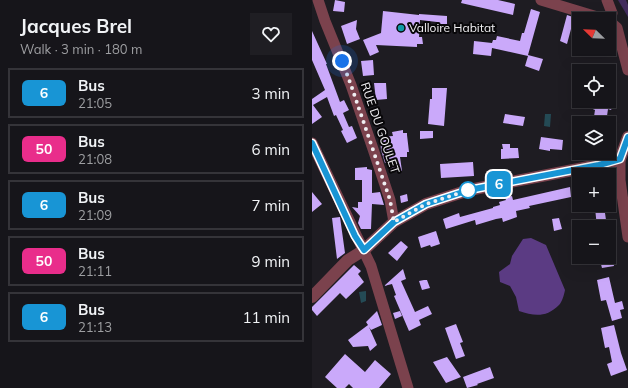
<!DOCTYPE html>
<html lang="en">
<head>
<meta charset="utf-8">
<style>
  body { margin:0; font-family:Mulish,sans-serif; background:#1f1e23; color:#f1f3f6; height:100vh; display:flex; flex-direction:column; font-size:15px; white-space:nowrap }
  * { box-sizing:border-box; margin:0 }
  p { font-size:13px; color:#9e9fa2 }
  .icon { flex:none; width:22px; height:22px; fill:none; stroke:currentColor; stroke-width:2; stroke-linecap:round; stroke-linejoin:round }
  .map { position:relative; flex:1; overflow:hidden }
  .panel { display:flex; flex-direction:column; background:#16151a; width:312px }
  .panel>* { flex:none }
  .badge { padding:0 8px; border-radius:6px; font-size:14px; line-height:26px }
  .needle { width:26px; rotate:293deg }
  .buttons { position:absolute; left:260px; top:12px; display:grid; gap:8px }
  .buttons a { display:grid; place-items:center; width:44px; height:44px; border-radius:0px; background:#16151a; box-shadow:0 4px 16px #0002,0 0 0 1px #353439; font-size:20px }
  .you { position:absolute; width:20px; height:20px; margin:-10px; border:3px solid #fff; border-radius:50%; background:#1a73e8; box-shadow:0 0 0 6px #1a73e833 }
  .map>.badge { position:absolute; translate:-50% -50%; box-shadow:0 0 0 2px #fff }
  .round { display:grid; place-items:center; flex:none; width:42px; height:42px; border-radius:0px; background:#1f1e23 }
  .head { display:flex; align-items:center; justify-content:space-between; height:68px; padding:0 20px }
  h1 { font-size:19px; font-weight:700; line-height:30px }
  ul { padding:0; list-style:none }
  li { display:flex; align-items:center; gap:12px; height:50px; margin:0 8px 6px; padding:0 12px; border:2px solid #353439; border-radius:0px }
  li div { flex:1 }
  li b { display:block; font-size:15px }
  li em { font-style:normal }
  li .badge { min-width:44px; font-weight:700; text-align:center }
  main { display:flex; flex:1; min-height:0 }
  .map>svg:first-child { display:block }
  .green { fill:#412b5c }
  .forest { fill:#5b3b83 }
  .water { fill:#244a55 }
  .building { fill:#caa9fa }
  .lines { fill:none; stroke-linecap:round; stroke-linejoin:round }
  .minor { stroke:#7b424d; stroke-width:11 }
  .tertiary { stroke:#7b424d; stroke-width:12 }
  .line-casing { stroke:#fff; stroke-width:9 }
  .line { stroke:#1895d5; stroke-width:6 }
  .walk { stroke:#f0eff2; stroke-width:4; stroke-dasharray:0 7.2 }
  .culture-dot { fill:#0f9aa8; stroke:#080709; stroke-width:1.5 }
  .stop-dot { fill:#fff; stroke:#1895d5; stroke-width:2 }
  .labels { text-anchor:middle; stroke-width:4; stroke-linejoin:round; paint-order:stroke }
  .poi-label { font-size:12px; fill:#f0eff2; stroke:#080709; text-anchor:start }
  .street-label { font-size:12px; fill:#f0eff2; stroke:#080709 }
</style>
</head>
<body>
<main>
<section class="panel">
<div class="head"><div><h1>Jacques Brel</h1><p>Walk · 3 min · 180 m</p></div><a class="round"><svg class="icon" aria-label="heart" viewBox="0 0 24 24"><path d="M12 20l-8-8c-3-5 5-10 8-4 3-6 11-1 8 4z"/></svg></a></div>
<ul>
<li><span class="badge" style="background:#1895d5;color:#fff">6</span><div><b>Bus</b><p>21:05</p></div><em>3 min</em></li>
<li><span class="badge" style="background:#e92d8b;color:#fff">50</span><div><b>Bus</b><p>21:08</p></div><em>6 min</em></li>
<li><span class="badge" style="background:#1895d5;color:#fff">6</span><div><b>Bus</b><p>21:09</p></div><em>7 min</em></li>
<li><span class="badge" style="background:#e92d8b;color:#fff">50</span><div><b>Bus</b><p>21:11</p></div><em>9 min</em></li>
<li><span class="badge" style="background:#1895d5;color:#fff">6</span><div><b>Bus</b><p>21:13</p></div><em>11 min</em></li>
</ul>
</section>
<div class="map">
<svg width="316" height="388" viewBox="0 0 316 388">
  <rect width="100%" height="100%" fill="#1e1c22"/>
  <path class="green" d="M306,0h8l2,5v12z"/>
  <path class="forest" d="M219,238l15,7 19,45c-1,5 -3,12 -6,15 -13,13 -25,11 -40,6l-3,-14 -6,-11 -10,-4 -1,-10 11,-8 2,-8 11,-17z"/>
  <path class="water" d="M233,114h6l-1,13 -6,-1z
    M54,291v10l-5,2 -2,-11z"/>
  <path class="building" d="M23,0l10,2 -1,10 -11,-1z
    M150,0h36l17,4 -2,11 -52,-12z
    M219,9l9,3 -12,43 15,4 -4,12 -14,-5 3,-10 -36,-8 -1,8 -18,-2 1,-13 18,2 1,-3h3l1,-4 23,5 2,-8h2z
    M71,11l36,4v-1l28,2v8h-10v-2l-17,-2 -1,17h3l1,7h-6v3l-41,-2 3,7 -9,4 -7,-16 18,-7z
    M255,15l9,3v1l3,1v7l-1,4 -7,-2 -4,15 -7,-3z
    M45,20l-1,9 4,10 -13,5 -6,-18z
    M0,31l15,33h-1l14,38 4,-2 5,10 -6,3 6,14 3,-1 5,12 -10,5 -6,-12 2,-1 -7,-15 -2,1 -7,-19 -14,8 9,12 -10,7v-25l13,-9 -13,-30z
    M61,60l1,15 -11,1 -2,-15z
    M62,83h12l1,16 -11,1z
    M120,88h15l-3,38 -16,-2 2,-25h2z
    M262,101h41l-4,9 -3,-1 -2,14h-13l2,-13z
    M193,114l20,3 -2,9 -20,-3z
    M91,130v3h4v2l2,17h-2v5h-7l2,14 -12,1 -1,-10 -4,1 -4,-13 -1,-13 13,-1 -1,-4z
    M108,131h13v7l-13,1z
    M229,137l22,3 -1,10 -12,-1v2l-11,-2z
    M190,144h8v4h8l1,10 -18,1v-10h2z
    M161,162l1,14 -33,2 -1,-14z
    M55,167v2l5,1v23l8,-1 4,13 -12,-1 -1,25h-10l-3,-6 2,-7 -8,-9 6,1v-6h4v-22h-7v-12z
    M258,187l1,10 -42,9 1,2 -14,3 1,6 -14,5 -1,-4 -6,1 -20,6 -1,-5 -29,9 -3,-10 16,-6 1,4 33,-9v-1l7,-2 -1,-3 7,-2 -1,-2 7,-2 1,4z
    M0,192l10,12 -10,8z
    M95,194l1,7 -7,2 -1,-7z
    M292,206l3,21h-10l-2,-19z
    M28,217l5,36 -8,6 -5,-41z
    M247,218l3,11 -8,2 -2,-12z
    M124,231l4,13 -9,3 -1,-2 -9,3 -3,-11z
    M89,241l7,6 -11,14 -9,-8z
    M287,257h13l2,9 -12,2z
    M42,265l7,6 -3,3 6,8 -18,17 -6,-6 -23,23 -5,-6v-3z
    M91,269l3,10 -5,2 14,31 13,-6 4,8 -13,6 2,5 -12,6 -15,-35 2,-1 -4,-11 -8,2z
    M297,277l6,26 7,-2 2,8 -4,1 2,8 -10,3 -6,-21 -5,1 -4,-21z
    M112,280h3l3,8 -8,2 -3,-9z
    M65,311l5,14 -11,5 -2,-3 8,18 -7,6 -2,-5 -15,1 -5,-7 20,-15 -2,-3z
    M88,311l2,5 -7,3 -2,-6z
    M144,324l7,18 -3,1 5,13 -9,3 -11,-31z
    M302,325l7,28 6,17 -16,6 -4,-12 5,-2 -3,-15 -4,1 -4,-20z
    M33,354l20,18 10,-12 16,14 -12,14h-26l-4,-4 -4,4h-8l-12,-11z
    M135,357l14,20 -15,6 -13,-21z
    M178,367l4,11 -17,6 1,1 -11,3 -4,-11z"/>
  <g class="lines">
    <path class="minor" d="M6,0l7,21 26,64 22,64 17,51 4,22
      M229,0l63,19
      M295,0l5,13 -2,8
      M297,21l8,7 11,42
      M0,143l59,123 37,122
      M308,159v21l8,57"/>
    <path class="tertiary" d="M0,297l36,-37 16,-10 30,-28 32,-18 43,-14 130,-25 21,-6 8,-22"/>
  </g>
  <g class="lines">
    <defs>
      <path id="line" d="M0,143l43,93 9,14 30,-28 32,-18 43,-14 130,-25 21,-6 8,-22"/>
    </defs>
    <use href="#line" class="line-casing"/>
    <use href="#line" class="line"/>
    <path class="walk" d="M30,61l9,24 39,115 4,22 32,-18 43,-14h-1"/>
  </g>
  <circle class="culture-dot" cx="89" cy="28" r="4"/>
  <circle class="stop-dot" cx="156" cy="190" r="8"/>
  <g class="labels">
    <g class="poi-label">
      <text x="97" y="32">Valloire Habitat</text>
    </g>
    <g class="street-label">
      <text transform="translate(68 128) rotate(71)" y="4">RUE DU GOULET</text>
    </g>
  </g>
</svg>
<div class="buttons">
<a><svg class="needle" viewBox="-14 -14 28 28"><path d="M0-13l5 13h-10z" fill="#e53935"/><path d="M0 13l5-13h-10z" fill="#9e9fa2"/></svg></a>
<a><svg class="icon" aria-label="locate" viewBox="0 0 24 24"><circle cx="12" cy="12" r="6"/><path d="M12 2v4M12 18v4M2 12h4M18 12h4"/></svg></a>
<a><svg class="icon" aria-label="layers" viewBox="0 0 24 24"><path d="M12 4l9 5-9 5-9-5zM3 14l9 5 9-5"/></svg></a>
<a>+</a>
<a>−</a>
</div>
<div class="you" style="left:30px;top:61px"></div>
<b class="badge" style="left:187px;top:184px;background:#1895d5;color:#fff">6</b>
</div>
</main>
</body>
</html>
